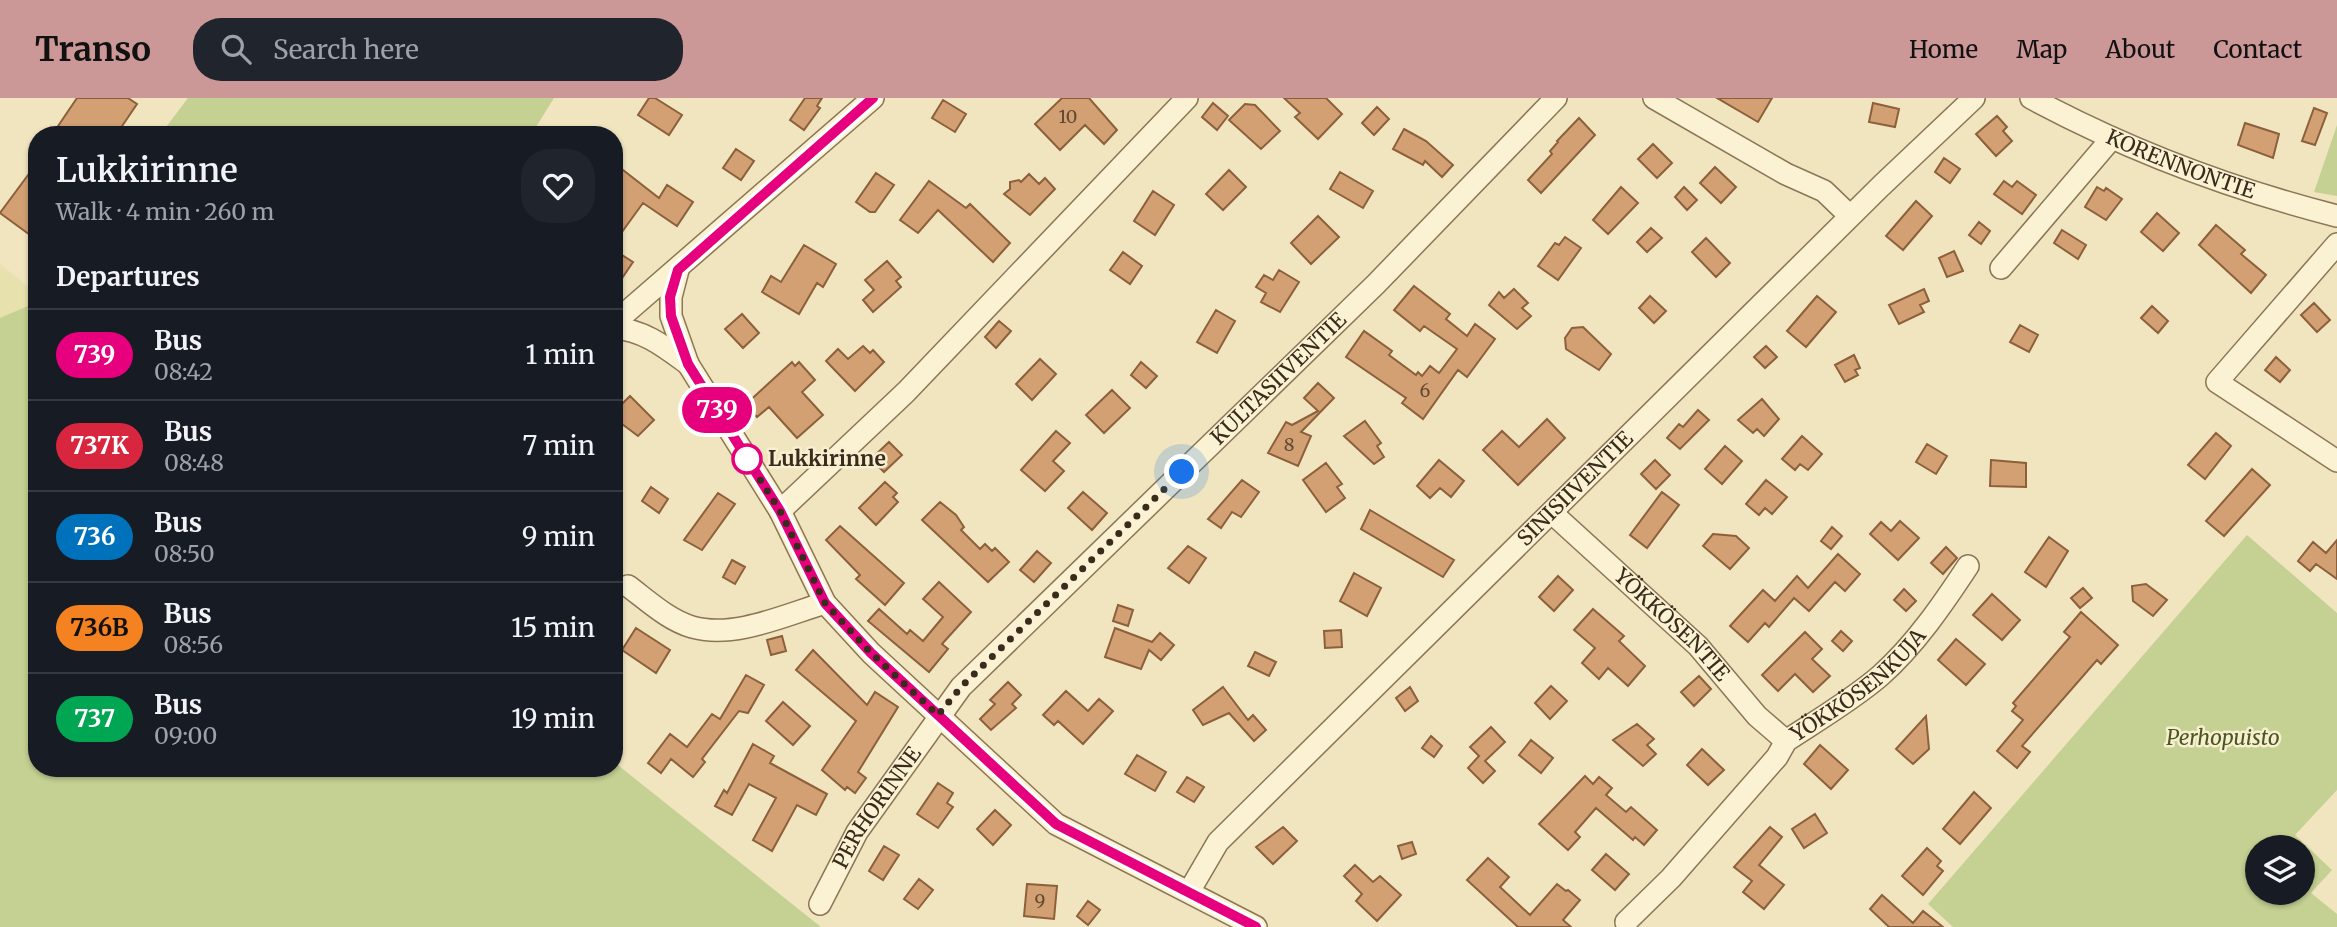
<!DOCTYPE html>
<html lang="en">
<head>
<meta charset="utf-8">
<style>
  body { margin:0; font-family:Merriweather,serif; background:#20242c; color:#f1f3f6; height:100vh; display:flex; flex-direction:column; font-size:26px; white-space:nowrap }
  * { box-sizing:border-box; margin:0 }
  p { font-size:23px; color:#9ea1a6 }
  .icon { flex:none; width:38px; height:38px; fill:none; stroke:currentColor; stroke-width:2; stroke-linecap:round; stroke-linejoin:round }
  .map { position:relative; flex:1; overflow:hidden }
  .panel { position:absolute; left:28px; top:28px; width:595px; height:651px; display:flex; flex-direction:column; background:#171b24; border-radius:28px; box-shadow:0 2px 5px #0004 }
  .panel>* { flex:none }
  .badge { padding:0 14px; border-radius:23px; font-size:24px; line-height:46px }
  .buttons { position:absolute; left:2245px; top:737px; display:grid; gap:14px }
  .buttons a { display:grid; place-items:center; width:70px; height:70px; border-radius:50%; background:#171b24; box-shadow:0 2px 5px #0004; font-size:35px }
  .you { position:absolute; width:35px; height:35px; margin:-18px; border:5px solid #fff; border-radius:50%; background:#1a73e8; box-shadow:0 0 0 10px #1a73e833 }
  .map>.badge { position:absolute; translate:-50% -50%; box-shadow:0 0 0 4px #fff }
  h2 { padding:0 28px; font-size:26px; line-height:63px }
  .round { display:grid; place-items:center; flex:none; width:74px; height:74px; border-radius:28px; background:#20242c }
  .head { display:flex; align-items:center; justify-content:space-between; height:119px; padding:0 28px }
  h1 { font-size:33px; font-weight:600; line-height:52px }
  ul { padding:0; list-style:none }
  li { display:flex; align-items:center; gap:21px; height:91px; padding:0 28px; border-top:2px solid #363941 }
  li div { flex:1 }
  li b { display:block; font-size:26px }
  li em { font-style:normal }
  li .badge { min-width:77px; font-weight:700; text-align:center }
  header { display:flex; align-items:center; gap:42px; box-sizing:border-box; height:98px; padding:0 35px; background:#cc9897; color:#111 }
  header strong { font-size:33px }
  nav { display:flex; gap:38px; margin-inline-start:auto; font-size:24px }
  .search { width:490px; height:63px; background:#20242c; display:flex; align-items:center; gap:18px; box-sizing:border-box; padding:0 24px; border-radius:28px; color:#9ea1a6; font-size:26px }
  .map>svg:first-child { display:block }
  .farmland { fill:#e7e1ad }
  .green { fill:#c5d093; fill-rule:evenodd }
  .building { fill:#d2a073; stroke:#8c603b; stroke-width:2 }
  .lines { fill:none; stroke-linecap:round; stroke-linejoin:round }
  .minor-casing { stroke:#8b7656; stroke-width:24 }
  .minor { stroke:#fbf2d4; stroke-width:21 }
  .line-casing { stroke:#fff; stroke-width:16 }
  .line { stroke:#e6007e; stroke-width:10 }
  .walk { stroke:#3a2c1c; stroke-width:7; stroke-dasharray:0 12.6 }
  .stop-dot { fill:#fff; stroke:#e6007e; stroke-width:3.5 }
  .labels { text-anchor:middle; stroke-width:5; stroke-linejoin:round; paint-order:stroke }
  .number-label { font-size:18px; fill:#604932 }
  .street-label { font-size:21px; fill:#3a2c1c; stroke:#f8efd0 }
  .stop-label { font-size:21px; font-weight:bold; fill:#3a2c1c; stroke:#f8efd0; text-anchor:start }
  .park-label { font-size:21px; font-style:italic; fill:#475821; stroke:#f8efd0 }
</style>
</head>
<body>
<header>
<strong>Transo</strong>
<div class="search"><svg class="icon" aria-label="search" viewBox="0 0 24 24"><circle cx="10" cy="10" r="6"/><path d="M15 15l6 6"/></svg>Search here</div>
<nav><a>Home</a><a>Map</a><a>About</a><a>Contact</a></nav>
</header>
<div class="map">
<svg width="2337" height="829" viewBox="0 0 2337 829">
  <rect width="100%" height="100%" fill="#f1e5c0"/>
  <path class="farmland" d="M0,166l37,30v8l-37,16z"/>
  <path class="green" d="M188,0h366l-23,37h-371z
    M2337,27v71l-23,-4z
    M37,204v466h577v-6l207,165h-821v-609z
    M2247,437l90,78v177l-42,45 37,35 -21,23 26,21v13h-384l-25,-23zM2303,749v45h-45v-45z"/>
  <path class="building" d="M77,0h51l9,6 -21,31h-64z
    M649,0h6l27,17 -13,20 -31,-20z
    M805,0h17l-5,8 3,2 -16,22 -14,-10z
    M1062,0h27l28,32 -13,14 -19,-19 -25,25 -25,-26z
    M1284,0h42l16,16 -24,25 -23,-22 5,-4z
    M1717,0h55l-14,24z
    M943,2l23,14 -11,18 -23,-14z
    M1213,5l15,13 -11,14 -15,-13z
    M1873,5l26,6 -4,18 -26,-5z
    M1245,6l10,1 25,26 -19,18 -32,-29z
    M1377,9l12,12 -15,16 -12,-12z
    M2314,10l13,5 -12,32 -13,-4z
    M1997,18l10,11 -4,4 9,10 -16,15 -20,-22z
    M1579,20l16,17 -54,58 -13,-13 24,-26 -2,-3 8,-9 -1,-1z
    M2245,25l34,11 -6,24 -35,-13z
    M1404,31l22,12 27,24 -11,12 -17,-16 -2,4 -30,-16z
    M1653,46l19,19 -15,15 -19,-19z
    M736,51l18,12 -13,19 -18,-12z
    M1944,60l16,11 -10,14 -15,-11z
    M37,65v77l-37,-27z
    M614,65l45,35 8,-13 26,17 -16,24 -34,-23 -29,40z
    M1715,69l21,20 -15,16 -21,-20z
    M1229,72l17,17 -23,23 -17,-16z
    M1340,74l33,19 -10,17 -33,-19z
    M876,75l18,12 -19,27h-5l-14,-10z
    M1029,76l10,10 6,-6 10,11 -25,26 -26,-21 6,-5v-7l9,-2 2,2z
    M929,83l37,27 4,-4 40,39 -17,19 -55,-52 -20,23 -18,-13z
    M2004,83l8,6 5,-6 19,14 -14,19 -28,-20z
    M1621,89l17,16 -30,31 -15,-14z
    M1684,89l13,13 -10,10 -12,-13z
    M2097,89l7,4 2,-3 16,11 -16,21 -21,-13z
    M1153,93l21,14 -19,30 -21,-14z
    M1916,103l16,15 -29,34 -17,-14z
    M2157,115l22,20 -16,18 -22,-19z
    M1318,118l21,21 -28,27 -20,-21z
    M1979,124l11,9 -9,13 -12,-9z
    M2216,127l29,25 -4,4 25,21 -15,18 -52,-48z
    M1651,130l11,10 -15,14 -10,-10z
    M2062,132l24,15 -8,14 -24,-16z
    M1565,139l16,11 -23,32 -20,-14 17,-23 4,2z
    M1706,140l24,25 -14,14 -24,-25z
    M804,147l32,19 -13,23 -6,-4 -18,31 -37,-22 9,-16 10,6z
    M614,152l19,12 -19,28z
    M1954,153l9,20 -16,6 -8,-19z
    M1123,154l19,14 -12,18 -20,-14z
    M887,163l14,16 -5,4 5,6 -28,25 -10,-12 11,-10 -9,-10z
    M1279,172l20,12 -19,30 -19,-10 5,-9 -10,-6 8,-12 9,5z
    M1414,188l36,28 -4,5 21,17 8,-12 20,15 -28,38 -9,-7 -35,49 -21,-16 4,-5 -60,-41 18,-26 28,20 -3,4 27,20 2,-3 4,4 8,-10 9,7 18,-24 -33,-23 -4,5 -26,-21z
    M1514,191l14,14 -6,5 9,8 -14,13 -28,-24 10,-13 5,6z
    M1924,191l5,12 -9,4 4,7 -25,12 -10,-19z
    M1650,198l16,15 -12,12 -15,-15z
    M1817,198l19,16 -30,35 -19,-16z
    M2314,205l16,17 -13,12 -16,-17z
    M2152,208l16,15 -10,12 -17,-15z
    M1216,212l19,11 -18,32 -20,-11z
    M742,216l17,19 -16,15 -18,-19z
    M999,223l12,10 -15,17 -11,-11z
    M2020,227l18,10 -9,17 -19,-10z
    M1583,229l28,27 -12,16 -33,-21 -1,-11 7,-10z
    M863,248l7,7 3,-3 11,12 -29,29 -29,-30 12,-12 10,10z
    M1766,248l11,11 -12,11 -11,-11z
    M1854,257l6,13 -5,2 3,5 -13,7 -10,-17z
    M2276,259l14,13 -10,12 -15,-12z
    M1040,261l16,15 -24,26 -16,-16z
    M792,264l3,4 4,-4 16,18 -13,12 21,23 -26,23 -28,-31 -12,10 -11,-13z
    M1141,264l16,14 -11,12 -15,-13z
    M1318,285l16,15 -33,34 10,4 -13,30 -30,-13 18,-31 6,3 26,-14 -14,-13z
    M1112,292l18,18 -26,25 -18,-18z
    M630,298l24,24 -16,16 -24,-18v-6z
    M1762,301l17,20 -15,17 -7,-7 -4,4 -15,-13z
    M1698,312l11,10 -29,29 -13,-11 12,-14 4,3z
    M1547,321l18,19 -47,47 -35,-35 19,-19 17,16z
    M1365,323l16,22 -4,3 7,11 -10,7 -30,-28z
    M1056,333l14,12 -17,18 11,10 -19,20 -24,-21z
    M2216,335l15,13 -26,33 -17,-14z
    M1802,338l20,18 -14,16 -8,-6 -5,6 -13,-11z
    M889,344l13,13 -18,17 -13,-13z
    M1927,346l20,12 -11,18 -20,-12z
    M1725,348l17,15 -20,23 -17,-15z
    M1439,362l25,21 -13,16 -11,-9 -10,10 -13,-12z
    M1655,362l15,15 -14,14 -15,-15z
    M1991,362l35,3v24l-36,-1z
    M1326,365l16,21 -5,3 8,11 -19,14 -23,-32z
    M2252,371l18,16 -46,51 -18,-15z
    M1242,382l17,12 -18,25 -9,-5 -11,16 -13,-9z
    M1766,382l21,17 -15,17 -7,-6 -6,7 -13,-11z
    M885,384l12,11 -4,4 5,5 -22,23 -17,-17z
    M651,389l17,12 -9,14 -17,-12z
    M1083,394l24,21 -15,17 -24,-22z
    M1662,394l17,13 -32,43 -17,-13z
    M718,395l17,11 -33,46 -18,-10z
    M940,404l16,13 8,12 -3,3 19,19 5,-5 7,7 3,-3 14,14 -21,20 -66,-62z
    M1370,412l84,50 -11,17 -82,-48z
    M1900,423l19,17 -21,22 -28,-26 11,-12 10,9z
    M840,428l64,57 -19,22 -29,-26 4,-4 -34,-35z
    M1832,429l10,9 -11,13 -10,-8z
    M1713,436l23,2 13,12 -19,21 -27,-23z
    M2049,439l19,14 -22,36 -21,-15z
    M2337,442v39l-21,-15 -6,7 -12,-10 15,-19 13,11z
    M1188,448l18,12 -17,25 -21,-15z
    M1946,449l11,11 -14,16 -12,-11z
    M1037,453l14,12 -17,19 -14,-12z
    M1838,456l22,20 -15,17 -10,-9 -26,29 -15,-13 -25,29 -4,-4 -17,19 -18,-16 33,-36 12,11 22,-25 11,12z
    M732,462l13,7 -10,17 -12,-7z
    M1354,475l27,15 -14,28 -27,-15z
    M1558,478l15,14 -19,21 -15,-14z
    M939,484l32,30 -29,32 6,5 -19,23 -61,-51 11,-12 28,25 3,-4 13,11 20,-24 -20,-18z
    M2146,486l21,16 -14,16 -20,-15 -1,-15z
    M2083,490l9,10 -12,10 -9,-10z
    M1904,491l12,12 -10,10 -12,-11z
    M1992,496l28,26 -18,20 -29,-25z
    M1118,507l15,5 -5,16 -15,-5z
    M1593,511l31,27 -5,5 26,25 -17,20 -20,-18 -9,11 -17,-16 13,-15 -21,-18z
    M2081,514l37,33 -17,19 -4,-4 -75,86 8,6 -13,16 -20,-17 26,-31 -11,-9 4,-5 -3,-3 57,-66 -6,-5z
    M636,530l34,22 -14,23 -34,-23z
    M1115,530l37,14 8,-9 14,12 -13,15 -12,-10 -8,19 -36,-12z
    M1341,532l1,17 -17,1 -1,-17z
    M1841,533l11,10 -9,10 -11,-10z
    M1805,534l17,17 -10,10 18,17 -17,16 -18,-18 -17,17 -16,-16z
    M782,538l4,15 -15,4 -4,-15z
    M1956,541l29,25 -19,21 -28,-25z
    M813,552l54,55 8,-13 23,15 -40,65 8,6 -11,15 -8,-6 -2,3 -23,-20 34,-49 -60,-51z
    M1255,554l21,10 -7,14 -21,-10z
    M746,577l18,10 -16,28 -9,-2 -37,48 3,3 -12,15 -22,-18 -10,14 -13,-10 22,-29 17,13 25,-33 8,5z
    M1699,578l12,13 -17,17 -13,-14z
    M1008,584l13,13 -9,9 4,4 -25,22 -11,-11 15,-15 -5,-4z
    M1551,588l16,15 -17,18 -15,-16z
    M1223,589l25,33 5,-5 13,15 -12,11 -25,-28 -26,12 -10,-15z
    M1410,589l8,14 -13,10 -9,-13z
    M1066,593l22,20 11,-12 14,12 -30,33 -25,-23 -4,4 -11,-10z
    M783,604l27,24 -17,19 -27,-24z
    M1926,618l3,33 -16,15 -17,-15z
    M1637,626l17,15 -7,6 9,9 -13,12 -30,-26z
    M1491,629l14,15 -20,19 10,10 -12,12 -15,-15 11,-12 -9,-9z
    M1431,638l11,10 -8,11 -12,-9z
    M1531,642l22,18 -12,15 -22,-18z
    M753,646l21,12 -4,7 57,31 -11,21 -19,-10 -25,46 -19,-11 23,-42 -27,-14 -17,31 -17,-9 9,-16 3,3z
    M1820,647l28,25 -17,19 -27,-25z
    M1702,651l22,21 -16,15 -21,-20z
    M1137,657l29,17 -11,19 -30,-17z
    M1585,678l8,8 6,-7 13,11 -6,7 20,17 5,-5 26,23 -13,15 -9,-8 -2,3 -37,-32 -21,24 5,5 -12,13 -29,-26z
    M1187,679l17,10 -10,15 -17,-10z
    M938,685l15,10 -6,10 6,4 -15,21 -21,-14z
    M1974,694l17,16 -31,36 -17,-15z
    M995,712l16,15 -18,20 -16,-16z
    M1815,716l12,19 -23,15 -12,-19z
    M1283,729l14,14 -24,23 -17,-17z
    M1770,729l12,10 -23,28 25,20 -20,24 -21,-17 9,-11 -18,-14z
    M1412,744l4,12 -14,5 -4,-13z
    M884,748l15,9 -16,25 -14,-9z
    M1927,750l14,13 -4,5 6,5 -20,24 -21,-19z
    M1606,756l23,20 -14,16 -23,-20z
    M1488,760l21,19 -9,10 30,28 27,-31 9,7 2,-1 12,10 -17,20 8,7h-53l-51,-47z
    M1355,767l18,17 7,-6 21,19 -24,26 -21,-20 6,-7 -18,-18z
    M919,781l14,11 -15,19 -14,-10z
    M1027,786l30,2 -3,33 -30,-3z
    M1882,797l31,28 10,-12 20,16h-54l-19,-18z
    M1088,803l12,9 -12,15 -11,-9z"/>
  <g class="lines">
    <defs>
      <g id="minor">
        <path d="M1654,0l132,76 38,17 26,25"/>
        <path id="s1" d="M2031,0c97,52 200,91 306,118"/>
        <path d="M2337,146l-120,138 120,79"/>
        <path d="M2001,170l111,-130"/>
        <path d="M678,172l-7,27v19l17,48 92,147 45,92 46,50 185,171 200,103"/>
        <path d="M614,225l259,-225"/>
        <path d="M614,230c30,2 51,19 74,36"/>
        <path d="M780,413l126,-119 281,-294"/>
        <path id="s2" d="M1552,415l146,133 59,70 29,25"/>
        <path d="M628,488c19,14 40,34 64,41 42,12 93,-12 133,-24"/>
        <path id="s3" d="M1190,792l28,-48 663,-656 93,-88"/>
        <path id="s4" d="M820,806l37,-72 104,-145 415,-403 180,-186"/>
        <path id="s5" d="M1626,824l45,-44 106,-121 9,-16c32,-21 66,-41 94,-65 35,-31 63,-72 88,-110"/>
      </g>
    </defs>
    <use href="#minor" class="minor-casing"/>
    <use href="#minor" class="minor"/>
  </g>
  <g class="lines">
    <defs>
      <path id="line" d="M873,0l-195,172 -8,27 1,19 17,48 92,147 45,92 46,50 185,171 200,103"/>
    </defs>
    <use href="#line" class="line-casing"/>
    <use href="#line" class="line"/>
    <path class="walk" d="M747,361l33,52 45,92 46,50 67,62 23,-28 221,-215"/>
  </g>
  <circle class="stop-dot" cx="747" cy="361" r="14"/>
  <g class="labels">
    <g class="number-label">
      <text x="1068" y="25">10</text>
      <text x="1425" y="299">6</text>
      <text x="1289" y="353">8</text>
      <text x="1040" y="809">9</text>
    </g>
    <g class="street-label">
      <text dy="7" stroke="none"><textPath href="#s1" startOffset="164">KORENNONTIE</textPath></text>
      <text dy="7" stroke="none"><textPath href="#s4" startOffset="702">KULTASIIVENTIE</textPath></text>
      <text dy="7" stroke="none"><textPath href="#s3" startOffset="558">SINISIIVENTIE</textPath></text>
      <text dy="7" stroke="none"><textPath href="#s2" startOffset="164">YÖKKÖSENTIE</textPath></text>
      <text dy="7" stroke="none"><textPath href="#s5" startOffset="334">YÖKKÖSENKUJA</textPath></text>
      <text dy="7" stroke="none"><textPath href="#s4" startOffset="112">PERHORINNE</textPath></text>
    </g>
    <g class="stop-label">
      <text x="768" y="368">Lukkirinne</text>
    </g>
    <g class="park-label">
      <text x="2223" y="647">Perhopuisto</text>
    </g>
  </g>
</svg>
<div class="buttons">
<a><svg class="icon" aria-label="layers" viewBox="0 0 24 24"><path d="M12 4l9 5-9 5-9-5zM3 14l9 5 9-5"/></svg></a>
</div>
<div class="you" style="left:1182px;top:374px"></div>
<b class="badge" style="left:717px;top:312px;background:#e6007e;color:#fff">739</b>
<section class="panel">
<div class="head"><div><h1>Lukkirinne</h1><p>Walk · 4 min · 260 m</p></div><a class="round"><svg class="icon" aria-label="heart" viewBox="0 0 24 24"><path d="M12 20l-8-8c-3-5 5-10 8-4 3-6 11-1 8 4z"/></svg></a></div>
<h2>Departures</h2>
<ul>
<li><span class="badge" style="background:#e6007e;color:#fff">739</span><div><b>Bus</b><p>08:42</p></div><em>1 min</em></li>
<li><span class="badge" style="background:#d7263d;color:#fff">737K</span><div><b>Bus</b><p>08:48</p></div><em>7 min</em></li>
<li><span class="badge" style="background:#0072bc;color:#fff">736</span><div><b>Bus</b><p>08:50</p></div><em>9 min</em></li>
<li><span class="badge" style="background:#f58220;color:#111">736B</span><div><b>Bus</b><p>08:56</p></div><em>15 min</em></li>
<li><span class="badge" style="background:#00a651;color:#fff">737</span><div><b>Bus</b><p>09:00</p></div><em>19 min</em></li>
</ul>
</section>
</div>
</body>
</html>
